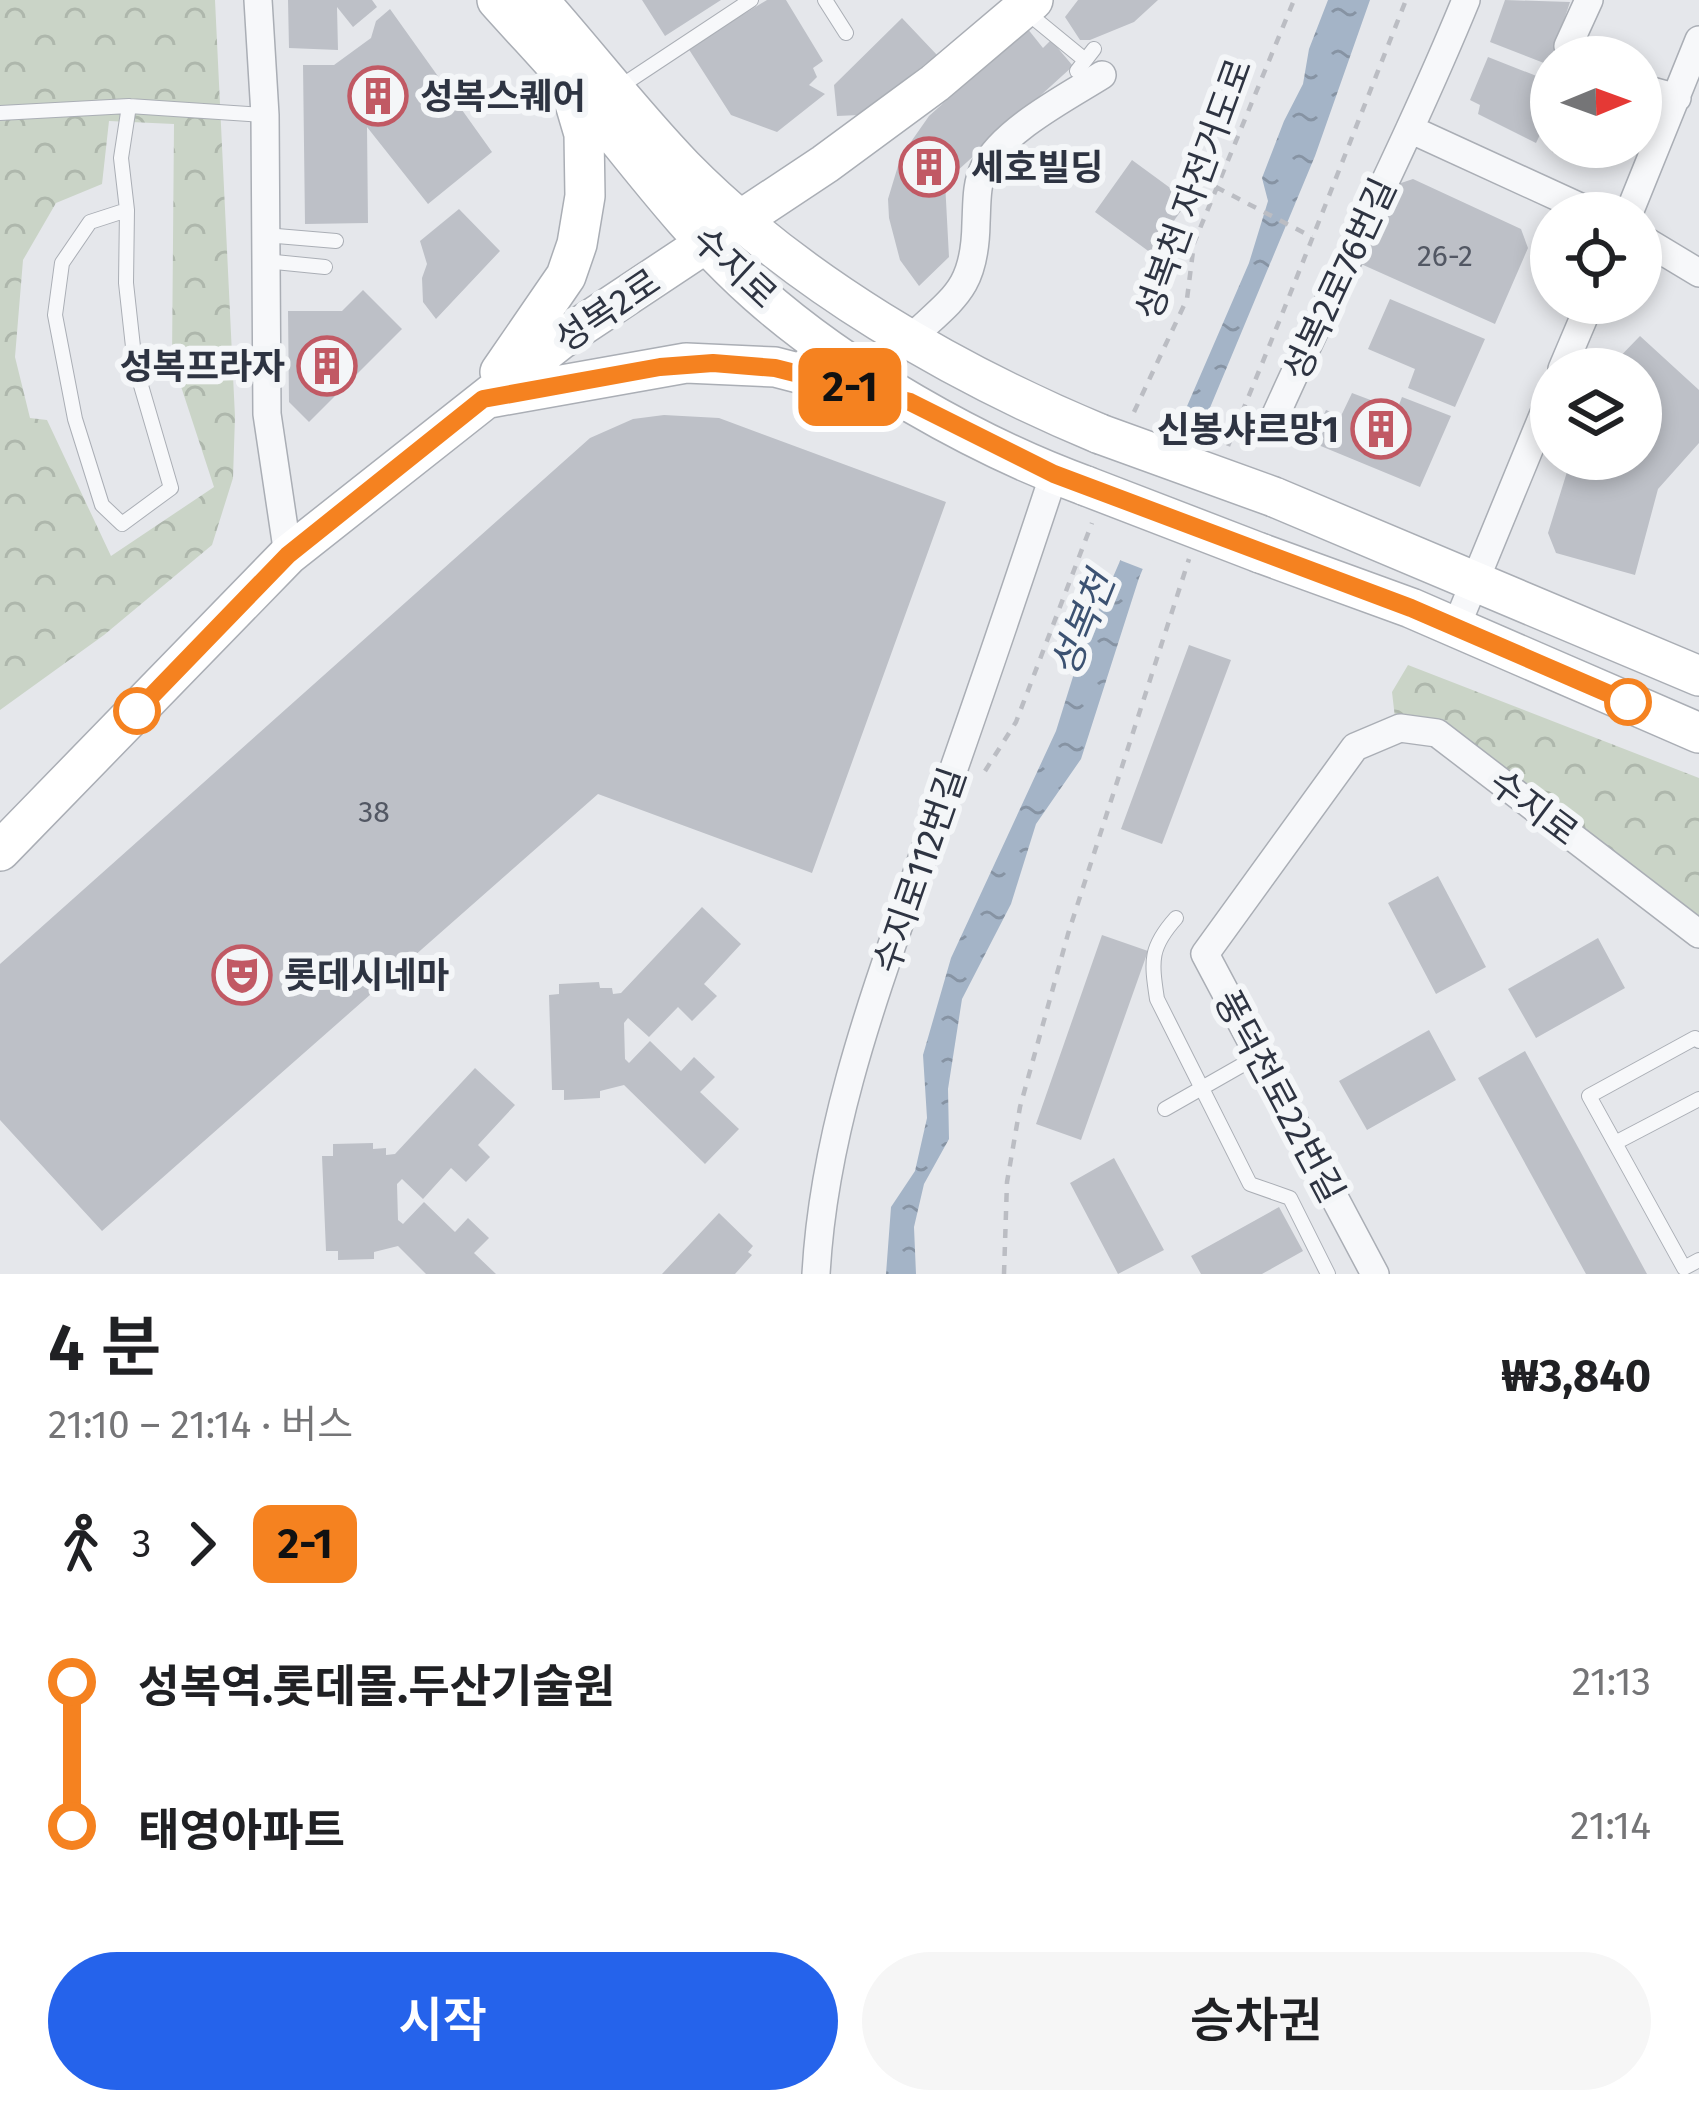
<!DOCTYPE html>
<html lang="ko">
<head>
<meta charset="utf-8">
<style>
  body { margin:0; font-family:"Fira Sans","Noto Sans KR",sans-serif; background:#f6f6f6; color:#202124; height:100vh; display:flex; flex-direction:column; font-size:45px; white-space:nowrap }
  * { box-sizing:border-box; margin:0 }
  p { font-size:39px; color:#757577 }
  .icon { flex:none; width:66px; height:66px; fill:none; stroke:currentColor; stroke-width:2; stroke-linecap:round; stroke-linejoin:round }
  .map { position:relative; height:1274px; overflow:hidden }
  .sheet { display:flex; flex-direction:column; background:#fff; flex:1 }
  .sheet>* { flex:none }
  .badge { padding:0 24px; border-radius:18px; font-size:42px; line-height:78px }
  .needle { width:78px; rotate:89deg }
  .buttons { position:absolute; left:1530px; top:36px; display:grid; gap:24px }
  .buttons a { display:grid; place-items:center; width:132px; height:132px; border-radius:50%; background:#fff; box-shadow:0 6px 18px #0003; font-size:60px }
  .map>.badge { position:absolute; translate:-50% -50%; box-shadow:0 0 0 6px #fff }
  .legs { display:flex; align-items:center; gap:18px; height:132px; padding:0 48px; font-size:39px }
  .legs p { margin-inline-start:auto }
  .headline { display:flex; align-items:center; justify-content:space-between; height:204px; padding:0 48px }
  h1 { font-size:66px; font-weight:600; line-height:90px }
  .action { display:flex; gap:24px; margin-top:auto; padding:24px 48px }
  .action a { flex:1; height:138px; border-radius:72px; background:#2563eb; color:#fff; font-size:48px; font-weight:600; line-height:138px; text-align:center }
  .action a+a { background:#f6f6f6; color:#202124 }
  ul { padding:0 48px; list-style:none }
  li { display:flex; align-items:center; gap:42px; height:144px; font-size:45px }
  li i { display:grid; place-items:center; width:18px; height:100%; margin:0 15px; background:currentColor }
  li i::after { content:''; width:30px; height:30px; margin:-15px; border:9px solid; border-radius:50%; background:#fff }
  li p { margin-inline-start:auto }
  li:first-child i { background:linear-gradient(#0000 50%,currentColor 0) }
  li:last-child i { background:linear-gradient(currentColor 50%,#0000 0) }
  .map>svg:first-child { display:block }
  .forest { fill:url(#forest-crowns); fill-rule:evenodd }
  .water { fill:url(#water-ripples) }
  .pier { fill:#e5e7eb }
  .building { fill:#bdc0c7 }
  .lines { fill:none; stroke-linecap:round; stroke-linejoin:round }
  .lane-casing { stroke:#aaaeb5; stroke-width:16 }
  .street-casing { stroke:#aaaeb5; stroke-width:30 }
  .secondary-casing { stroke:#aaaeb5; stroke-width:42 }
  .path { stroke:#bbbdc3; stroke-width:4.5; stroke-dasharray:9 9; stroke-linecap:butt }
  .lane { stroke:#f7f8fa; stroke-width:14 }
  .street { stroke:#f7f8fa; stroke-width:27 }
  .secondary { stroke:#fff; stroke-width:39 }
  .secondary-bridge-casing { stroke:#aaaeb5; stroke-width:42; stroke-linecap:butt }
  .secondary-bridge { stroke:#fff; stroke-width:39 }
  .line-1-casing { stroke:#fff; stroke-width:27 }
  .line-1 { stroke:#f58220; stroke-width:18 }
  .stop-1-dot { fill:#fff; stroke:#f58220; stroke-width:6 }
  .labels { text-anchor:middle; stroke-width:12; stroke-linejoin:round; paint-order:stroke }
  .number-label { font-size:30px; fill:#525763 }
  .poi-label { font-size:36px; font-weight:bold; fill:#2e3442; stroke:#f4f6f8; text-anchor:start }
  .street-label { font-size:36px; fill:#2e3442; stroke:#f4f6f8 }
  .water-label { font-size:39px; font-style:italic; fill:#3c5272; stroke:#f4f6f8 }
</style>
</head>
<body>
<div class="map">
<svg width="1699" height="1274" viewBox="0 0 1699 1274">
  <defs>
    <pattern id="forest-crowns" width="20" height="18" patternUnits="userSpaceOnUse" patternTransform="scale(3)"><rect width="20" height="18" fill="#cad4c7"/><path d="M2 6a3 3 0 1 1 6 0M12 15a3 3 0 1 1 6 0" fill="none" stroke="#aeb7ac"/></pattern>
    <pattern id="water-ripples" width="26" height="14" patternUnits="userSpaceOnUse" patternTransform="scale(3)"><rect width="26" height="14" fill="#a4b4c7"/><path d="M2 4q2-2 4 0t4 0M15 11q2-2 4 0t4 0" fill="none" stroke="#8693a3"/></pattern>
  </defs>
  <rect width="100%" height="100%" fill="#e5e7eb"/>
  <path class="forest" d="M0,0h215l20,417 -2,61 -21,67 -108,90 -104,75zM109,121l65,3 -2,235 42,128 -103,69 -64,-136 -17,-2 -15,-61 8,-97 33,-57 46,-19z
    M1408,665l291,113v142l-304,-202 -3,-26z"/>
  <path class="water" d="M1328,0h42l-55,156 -176,422 -58,181 -45,65 -25,80 -49,95 -14,90 1,50 -25,45 -10,43 2,47h-30l5,-67 24,-36 12,-53 -4,-63 28,-97 105,-227 25,-80 168,-388 19,-62 -6,-23 22,-57 19,-37 6,-35z"/>
  <path class="pier" d="M1172,424l32,13 -56,134 -31,-12z"/>
  <path class="building" d="M288,0h84l5,7 -24,20 -16,-20 1,43 -49,-2z
    M642,0h79l-56,36z
    M767,0h19l37,61 -10,7 4,9 -8,8 16,9 -48,38 -46,-17 -43,-67z
    M1078,0h80l-24,22 -44,18h-10l-15,-23z
    M1505,0l65,2 -21,63 -59,-23z
    M390,9l102,143 -64,52 -61,-77 1,96 -63,1 -2,-159h31l37,-27 5,-17z
    M902,18l35,37 -78,60 -22,1 -3,-31z
    M1027,28l16,20 8,-8 22,26 -128,116 4,75 -30,29 -19,-26 -11,-42 -1,-19 13,-43 28,-40z
    M1488,57l51,20 -7,12 19,17v6l-15,31 -58,-29 2,-9 -10,-5z
    M1554,147h72l-4,13 -19,7 -51,-15z
    M1132,160l56,41 -37,52 -56,-41z
    M1413,179l108,50 7,19 -33,76 -134,-60 37,-80z
    M459,209l41,42 -64,68 -13,-17 -1,-24 5,-14 -7,-23z
    M363,290l39,39 -93,93 -20,-20 -1,-91h54z
    M1390,299l95,40 -30,68 -47,-19 7,-19 -47,-20z
    M1640,336l59,54v53l-41,46 -23,86 -79,-22 -8,-20 23,-74h70v-90h-33z
    M1352,393l45,17 5,-13 49,19 -31,71 -109,-45 15,-32 15,6z
    M664,415l55,3 227,84 -134,371 -214,-79 -496,437 -102,-111v-156l590,-526 43,-19z
    M1189,645l42,15 -69,184 -41,-15z
    M1438,876l48,91 -50,27 -48,-91z
    M702,907l39,37 -37,40 13,12 -25,25 -14,-14 -29,30 -21,-19 -4,5 1,36 4,4 21,-22 31,30 13,-14 21,20 -15,15 39,37 -34,35 -81,-79 -24,6v7l-36,2v-10h-12l-3,-95 10,-1v-10l40,-2 1,6h12l1,6 8,-1z
    M1102,935l46,16 -67,189 -45,-16z
    M1598,938l27,50 -89,50 -28,-49z
    M1429,1030l27,50 -89,50 -28,-49z
    M1525,1051l54,98 68,125h-61l-108,-196z
    M475,1068l40,37 -37,40 12,12 -24,25 -15,-14 -28,31 -21,-20 -5,5 1,36 5,4 21,-22 31,30 13,-14 21,20 -15,15 22,21h-70l-28,-28 -24,6v7l-36,1v-9h-12l-4,-95h11v-12l40,-1v6l13,-1v7l9,-1z
    M1114,1158l50,92 -46,24 -48,-91z
    M1279,1207l24,44 -41,23h-61l-10,-18z
    M719,1213l34,33 -5,6 4,3 -17,19h-73z"/>
  <g class="lines">
    <defs>
      <path id="lane" d="M825,0l21,33
        M1024,10l61,50
        M1077,71l17,-22
        M618,88l133,-88
        M0,113l129,-7 136,9
        M127,210l-37,12 -28,41 -7,52 20,104 27,86 20,19 49,-36 -36,-123 -9,-82 1,-73 -6,-52 8,-52
        M265,235l71,6
        M265,261l60,6
        M1176,918c-26,29 -25,42 -19,81l93,185 40,14 38,76
        M1699,1041l-4,-3 -106,58 95,172 15,-8
        M1165,1109l93,-53
        M1615,1143l84,-44"/>
      <path id="street" d="M258,0l7,115 2,299 21,141
        M1572,57l-4,-11 21,-46
        M1641,88l36,10
        M1412,130l181,83
        M1629,213l70,-173
        M1641,238l58,35
        M910,339c44,-42 65,-50 66,-116 1,-19 0,-39 8,-55 19,-38 83,-71 118,-93
        M1562,369l28,-66
        M1269,430c64,-144 137,-284 197,-430
        M1456,627l95,-231
        M816,1274c8,-147 60,-283 108,-421 45,-126 88,-252 130,-379
        M1375,1274l-170,-320 150,-207 45,-19 37,5 262,201"/>
      <path id="secondary" d="M497,0c32,36 66,71 97,109 52,64 101,129 163,184 88,78 219,153 329,193
        M538,0c49,55 94,114 145,167 113,115 270,206 417,267
        M500,372l66,-96 11,-32 8,-48 -1,-62 -13,-44
        M489,398l197,-35 89,4 104,27
        M1274,497l425,179
        M1260,553l151,55 288,125
        M0,851l288,-296 272,-215 265,-176 110,-81 98,-83"/>
    </defs>
    <use href="#lane" class="lane-casing"/>
    <use href="#street" class="street-casing"/>
    <use href="#secondary" class="secondary-casing"/>
    <path class="path" d="M1216,187l96,50
      M1134,412l53,-113 7,-56 100,-243
      M1228,446c62,-148 119,-297 178,-446
      M985,771l31,-49 76,-199
      M1004,1274l3,-92 13,-75 48,-173 121,-375"/>
    <use href="#lane" class="lane"/>
    <use href="#street" class="street"/>
    <use href="#secondary" class="secondary"/>
    <defs>
      <path id="secondary-bridge" d="M1100,434l174,63
        M1086,486l174,67"/>
    </defs>
    <use href="#secondary-bridge" class="secondary-bridge-casing"/>
    <use href="#secondary-bridge" class="secondary-bridge"/>
  </g>
  <g class="lines">
    <defs>
      <path id="line-1" d="M137,711l151,-156 195,-156 177,-32 53,-4 62,5 135,34 144,72 357,134 217,94"/>
    </defs>
    <use href="#line-1" class="line-1-casing"/>
    <use href="#line-1" class="line-1"/>
  </g>
  <defs>
    <symbol id="building-ring" viewBox="-11 -11 22 22"><circle r="9.5" fill="#f4f6f8" stroke="#c15964" stroke-width="1.5"/><path d="M-4-6H4V6H1V3H-1V6H-4ZM-2.5-4.3h1.7v1.8h-1.7ZM.8-4.3h1.7v1.8H.8ZM-2.5-1h1.7V.8h-1.7ZM.8-1h1.7V.8H.8Z" fill="#c15964"/></symbol>
    <symbol id="theatre-ring" viewBox="-11 -11 22 22"><circle r="9.5" fill="#f4f6f8" stroke="#c15964" stroke-width="1.5"/><path d="M-5-5.5Q0-4 5-5.5V0Q5 5 0 6Q-5 5-5 0ZM-3.3-2.5H-1v1.5H-3.3ZM1-2.5H3.3v1.5H1ZM-2.8 1Q0 5.5 2.8 1Z" fill="#c15964"/></symbol>
  </defs>
  <g fill-rule="evenodd">
    <use href="#building-ring" x="345" y="63" width="66" height="66"/>
    <use href="#building-ring" x="896" y="134" width="66" height="66"/>
    <use href="#building-ring" x="294" y="333" width="66" height="66"/>
    <use href="#building-ring" x="1348" y="396" width="66" height="66"/>
    <use href="#theatre-ring" x="209" y="942" width="66" height="66"/>
  </g>
  <g class="stop-1-dot">
    <circle cx="1628" cy="702" r="21"/>
    <circle cx="137" cy="711" r="21"/>
  </g>
  <g class="labels">
    <g class="number-label">
      <text x="1445" y="266">26-2</text>
      <text x="374" y="822">38</text>
    </g>
    <g class="poi-label">
      <text x="420" y="109">성복스퀘어</text>
      <text x="971" y="180">세호빌딩</text>
      <text x="285" y="379" text-anchor="end">성복프라자</text>
      <text x="1339" y="442" text-anchor="end">신봉샤르망1</text>
      <text x="284" y="988">롯데시네마</text>
    </g>
    <g class="street-label">
      <text transform="translate(1193 189) rotate(-70)" y="13">성복천 자전거도로</text>
      <text transform="translate(735 267) rotate(43)" y="13">수지로</text>
      <text transform="translate(1339 279) rotate(-65)" y="13">성복2로76번길</text>
      <text transform="translate(607 310) rotate(-34)" y="13">성복2로</text>
      <text transform="translate(1534 807) rotate(37)" y="13">수지로</text>
      <text transform="translate(919 870) rotate(-71)" y="13">수지로112번길</text>
      <text transform="translate(1280 1096) rotate(62)" y="13">풍덕천로22번길</text>
    </g>
    <g class="water-label">
      <text transform="translate(1082 624) rotate(-68)" y="14">성복천</text>
    </g>
  </g>
</svg>
<div class="buttons">
<a><svg class="needle" viewBox="-14 -14 28 28"><path d="M0-13l5 13h-10z" fill="#e53935"/><path d="M0 13l5-13h-10z" fill="#757577"/></svg></a>
<a><svg class="icon" aria-label="locate" viewBox="0 0 24 24"><circle cx="12" cy="12" r="6"/><path d="M12 2v4M12 18v4M2 12h4M18 12h4"/></svg></a>
<a><svg class="icon" aria-label="layers" viewBox="0 0 24 24"><path d="M12 4l9 5-9 5-9-5zM3 14l9 5 9-5"/></svg></a>
</div>
<b class="badge" style="left:850px;top:387px;background:#f58220;color:#111">2-1</b>
</div>
<section class="sheet">
<div class="headline"><div><h1>4 분</h1><p>21:10 – 21:14 · 버스</p></div><b>₩3,840</b></div>
<div class="legs"><svg class="icon" aria-label="walk" viewBox="0 0 24 24"><circle cx="13" cy="4" r="2"/><path d="M13 8l-2 6 4 7M11 14l-3 7M7 12l3-4h3l4 4"/></svg>3<svg class="icon" aria-label="forward" viewBox="0 0 24 24"><path d="M9 5l7 7-7 7"/></svg><b class="badge" style="background:#f58220;color:#111">2-1</b></div>
<ul>
<li><i style="color:#f58220"></i><b>성복역.롯데몰.두산기술원</b><p>21:13</p></li>
<li><i style="color:#f58220"></i><b>태영아파트</b><p>21:14</p></li>
</ul>
<div class="action"><a>시작</a><a>승차권</a></div>
</section>
</body>
</html>
